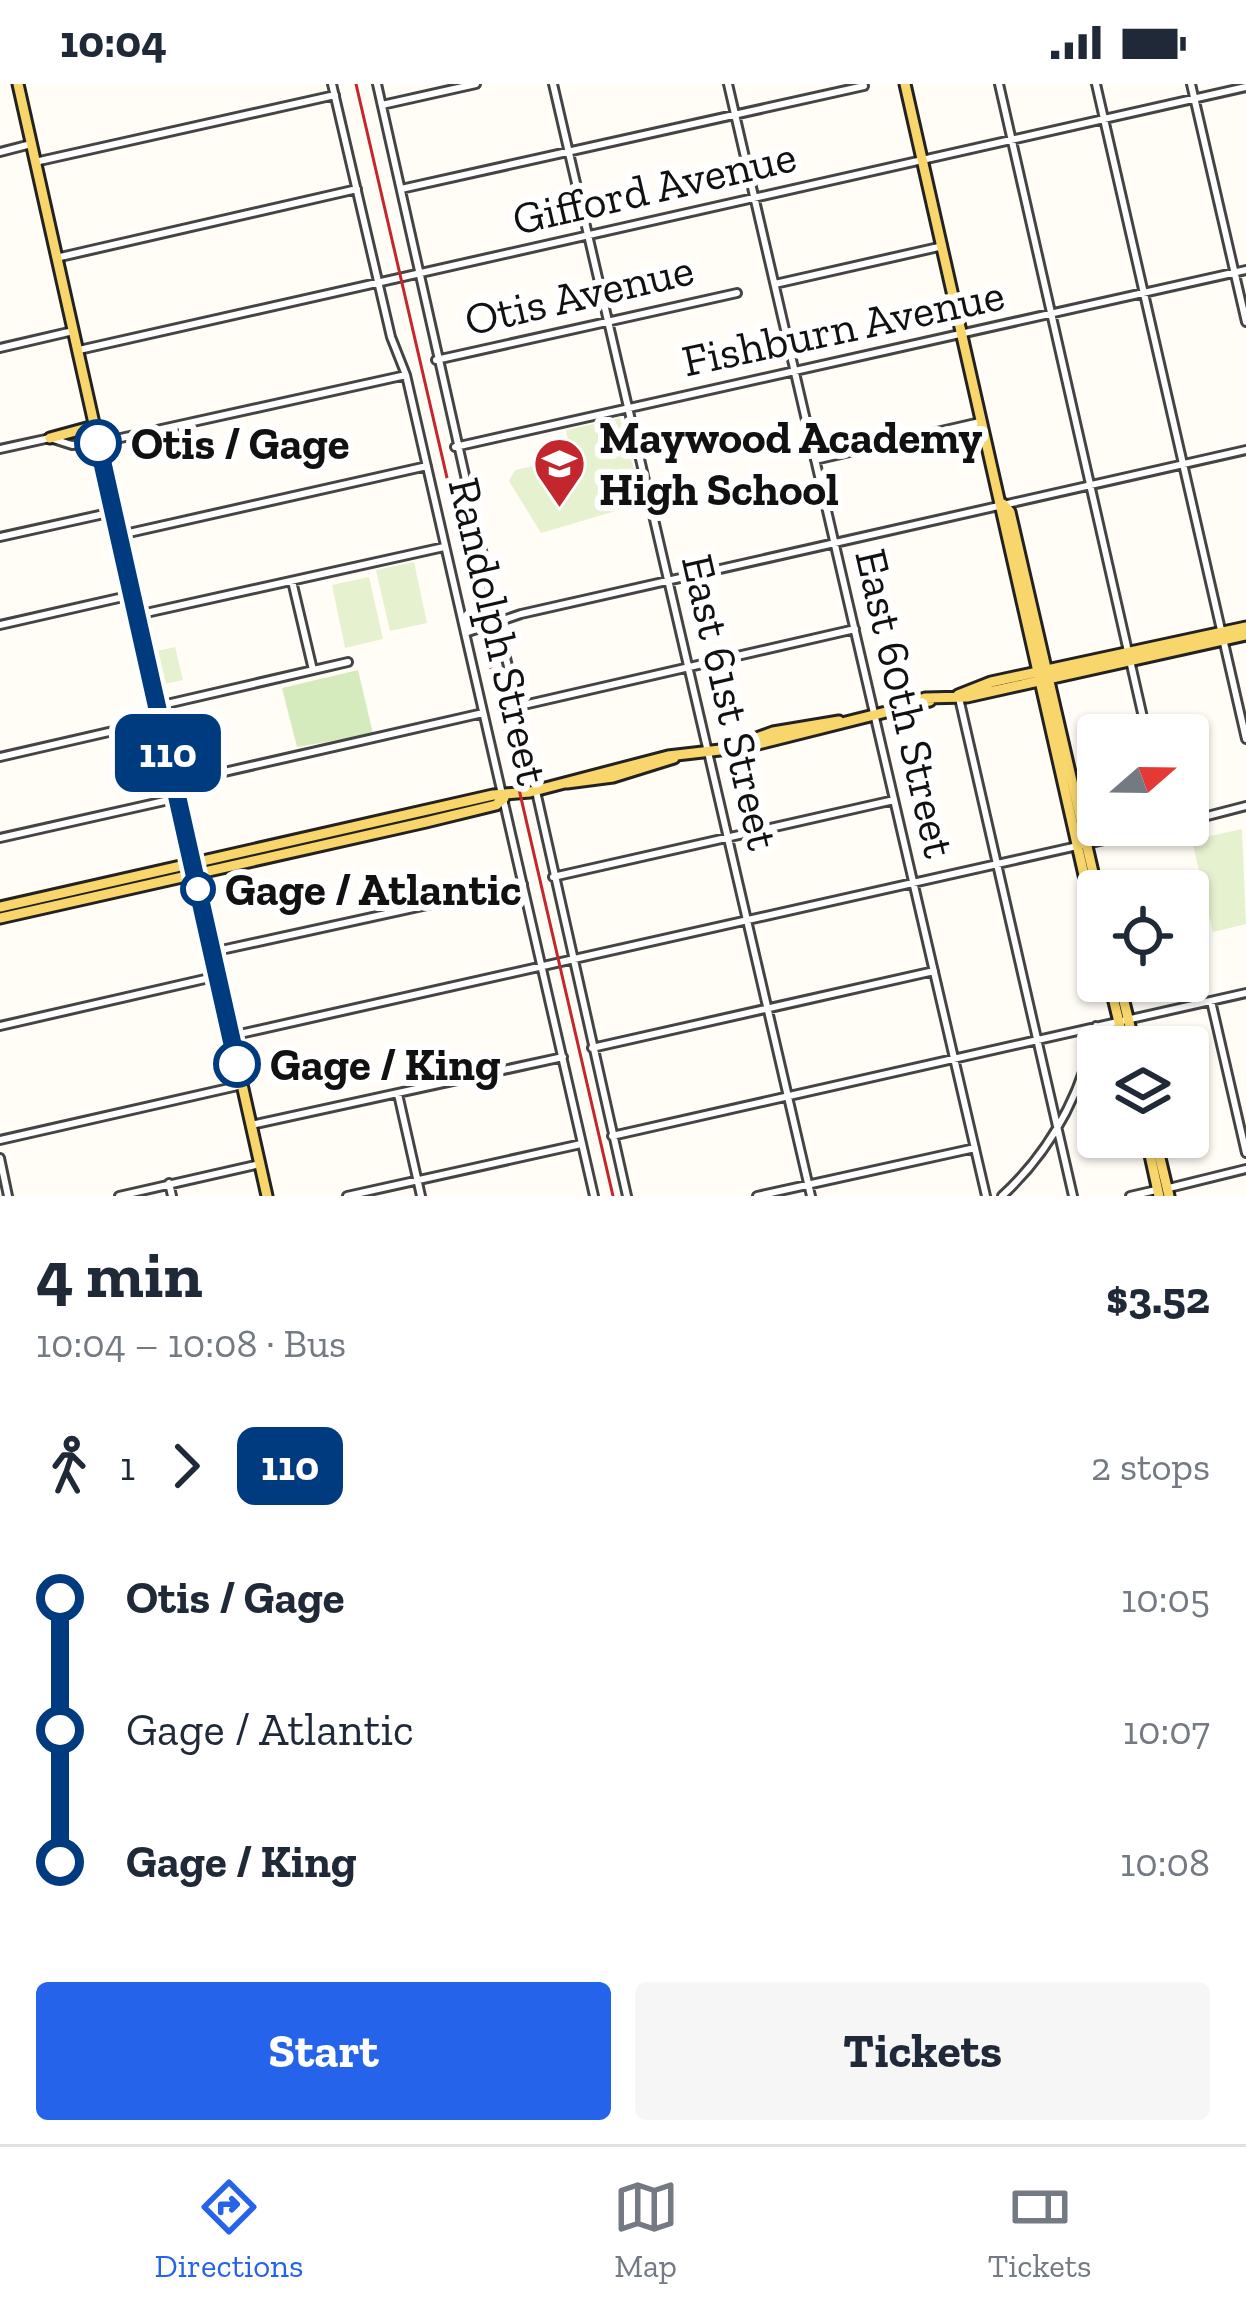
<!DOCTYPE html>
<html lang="en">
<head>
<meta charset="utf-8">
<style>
  body { margin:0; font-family:"Zilla Slab",serif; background:#f6f6f7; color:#1f2937; height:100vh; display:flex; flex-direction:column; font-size:45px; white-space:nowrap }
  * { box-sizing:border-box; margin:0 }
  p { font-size:39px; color:#747a83 }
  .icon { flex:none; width:66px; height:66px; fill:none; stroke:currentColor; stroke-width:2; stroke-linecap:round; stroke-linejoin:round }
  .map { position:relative; height:1112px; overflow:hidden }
  .side { display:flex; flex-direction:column; background:#fff; flex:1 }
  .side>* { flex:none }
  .badge { padding:0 24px; border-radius:18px; font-size:42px; line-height:78px }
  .needle { width:78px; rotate:70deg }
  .buttons { position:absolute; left:1077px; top:630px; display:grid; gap:24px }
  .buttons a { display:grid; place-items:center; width:132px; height:132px; border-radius:12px; background:#fff; box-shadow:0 3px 9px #0004; font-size:60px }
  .map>.badge { position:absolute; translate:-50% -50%; box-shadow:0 0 0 6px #fff }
  .legs { display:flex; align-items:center; gap:18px; height:132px; padding:0 36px; font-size:39px }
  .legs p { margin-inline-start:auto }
  .summary { display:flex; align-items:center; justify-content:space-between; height:204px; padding:0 36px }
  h1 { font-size:66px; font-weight:700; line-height:90px }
  .action { display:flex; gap:24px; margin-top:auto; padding:24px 36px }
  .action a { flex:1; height:138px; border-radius:12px; background:#2563eb; color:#fff; font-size:48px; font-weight:700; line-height:138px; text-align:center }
  .action a+a { background:#f6f6f7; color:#1f2937 }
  ul { padding:0 36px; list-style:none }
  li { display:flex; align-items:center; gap:42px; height:132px; font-size:45px }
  li i { display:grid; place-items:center; width:18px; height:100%; margin:0 15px; background:currentColor }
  li i::after { content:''; width:30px; height:30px; margin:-15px; border:9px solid; border-radius:50%; background:#fff }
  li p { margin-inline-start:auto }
  li:first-child i { background:linear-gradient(#0000 50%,currentColor 0) }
  li:last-child i { background:linear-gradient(currentColor 50%,#0000 0) }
  .status { display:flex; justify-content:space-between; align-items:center; height:84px; padding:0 60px; background:#fff; direction:ltr }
  .status svg { height:33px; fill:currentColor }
  .menu { display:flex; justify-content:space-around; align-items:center; height:168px; border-top:3px solid #e0e1e3; background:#fff; font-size:33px; color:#747a83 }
  .menu a { display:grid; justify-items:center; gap:6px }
  .menu .current { color:#2563eb }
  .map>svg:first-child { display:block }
  .green { fill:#d5ebbd }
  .pitch { fill:#e6f2cf }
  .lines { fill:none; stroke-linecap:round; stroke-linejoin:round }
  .minor-casing { stroke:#444; stroke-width:12 }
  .major-casing { stroke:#222; stroke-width:15 }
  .minor { stroke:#fff; stroke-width:6 }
  .major { stroke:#f9d66b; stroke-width:9 }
  .rail { stroke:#c4262e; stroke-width:3 }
  .line-1-casing { stroke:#fff; stroke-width:27 }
  .line-1 { stroke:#003b80; stroke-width:18 }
  .stop-1-dot { fill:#fff; stroke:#003b80; stroke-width:6 }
  .labels { text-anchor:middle; stroke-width:12; stroke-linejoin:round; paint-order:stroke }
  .street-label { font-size:45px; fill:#111; stroke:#fff }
  .poi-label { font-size:45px; font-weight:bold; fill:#111; stroke:#fff; text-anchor:start }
  .stop-label { font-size:45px; font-weight:bold; fill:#111; stroke:#fff; text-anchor:start }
</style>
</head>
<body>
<div class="status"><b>10:04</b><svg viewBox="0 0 49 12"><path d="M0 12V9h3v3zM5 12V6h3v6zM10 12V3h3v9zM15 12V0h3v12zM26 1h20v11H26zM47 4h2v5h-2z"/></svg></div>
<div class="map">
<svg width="1246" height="1112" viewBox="0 0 1246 1112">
  <rect width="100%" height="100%" fill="#fffdf5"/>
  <path class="green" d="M358,586l15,64 -76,13 -15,-59z"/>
  <path class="pitch" d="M620,334l23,85 -102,30 -32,-52 6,-11 56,-12 -5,-28z
    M414,478l13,61 -37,8 -14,-61z
    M369,493l14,62 -38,9 -13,-63z
    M175,563l8,33 -18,4 -8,-33z
    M1242,745l4,95 -33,8 -21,-92z"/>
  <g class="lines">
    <defs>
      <path id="minor" d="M332,0l59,253 15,38 188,821
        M377,0l250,1112
        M553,0l258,1112
        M728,0l258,1112
        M999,0l148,651
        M1096,0l150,655
        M1191,0l55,238
        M382,21l94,-21
        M0,68l31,-8
        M35,78l300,-67
        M401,105l463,-103
        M56,174l301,-69
        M775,200l168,-38
        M0,264l73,-17
        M79,266l1167,-263
        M436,276l301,-67
        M455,363l791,-177
        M0,365l50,-11 22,7 26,-2 308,-68
        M815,376l165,-38
        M120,451l307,-69
        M0,453l113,-25
        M292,497l21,89
        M137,531l307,-68
        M0,541l132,-30
        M465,549l56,-19 725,-164
        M959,614l114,498
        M158,622l190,-44
        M515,623l340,-78
        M0,673l161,-37
        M176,699l307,-70
        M1188,737l58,-15
        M0,754l178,-40
        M553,793l341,-77
        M212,868l311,-68
        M1211,917l35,152
        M0,942l218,-50
        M231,952l940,-211
        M592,964l342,-77
        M398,1010l23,102
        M251,1041l312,-68
        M612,1052l634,-143
        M0,1056l242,-55
        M0,1074l8,38
        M169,1099l3,13
        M1169,1104l77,-19
        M119,1112l141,-32
        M347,1112l234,-52
        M757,1112l218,-48
        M1002,1112c50,-46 80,-104 94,-170
        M1130,1112l26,-6"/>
      <path id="major" d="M18,0l249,1112
        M905,0l193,853
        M50,354l44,-12
        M1003,420l7,8 88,382
        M958,611l33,-13 255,-55
        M897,624l28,-10 42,-1 279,-62
        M740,660l33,-12 66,-11
        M567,699l46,-6 61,-19
        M0,823l493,-112 37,-3 138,-36 78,-9 184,-46
        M0,834l426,-96 70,-17 8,-7
        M1109,897l16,66
        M1119,897l16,66
        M1146,1053l13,59
        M1155,1053l14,59"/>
    </defs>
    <use href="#minor" class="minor-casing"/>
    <use href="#major" class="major-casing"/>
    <use href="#minor" class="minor"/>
    <use href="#major" class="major"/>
    <path class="rail" d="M356,0l257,1112"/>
  </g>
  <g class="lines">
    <defs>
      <path id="line-1" d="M98,359l139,621"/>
    </defs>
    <use href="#line-1" class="line-1-casing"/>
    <use href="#line-1" class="line-1"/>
  </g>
  <defs>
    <symbol id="school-pin" viewBox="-11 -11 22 30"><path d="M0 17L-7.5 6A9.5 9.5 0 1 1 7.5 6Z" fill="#c4262e" stroke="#fff"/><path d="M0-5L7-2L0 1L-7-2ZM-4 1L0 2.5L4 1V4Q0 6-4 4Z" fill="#fff"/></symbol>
  </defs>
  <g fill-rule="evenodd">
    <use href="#school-pin" x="530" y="350" width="59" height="81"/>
  </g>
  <g class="stop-1-dot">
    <circle cx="98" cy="359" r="21"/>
    <circle cx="198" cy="805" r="15"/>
    <circle cx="237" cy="980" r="21"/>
  </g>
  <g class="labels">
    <g class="street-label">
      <text transform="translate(654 103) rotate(-13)" y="16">Gifford Avenue</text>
      <text transform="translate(579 210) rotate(-13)" y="16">Otis Avenue</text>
      <text transform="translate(843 243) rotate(-12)" y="16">Fishburn Avenue</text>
      <text transform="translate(499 547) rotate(77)" y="16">Randolph Street</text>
      <text transform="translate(731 618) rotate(77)" y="16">East 61st Street</text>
      <text transform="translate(906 619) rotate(77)" y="16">East 60th Street</text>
    </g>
    <g class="poi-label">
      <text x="599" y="369">Maywood Academy<tspan x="599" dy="52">High School</tspan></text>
    </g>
    <g class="stop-label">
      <text x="131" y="375">Otis / Gage</text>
      <text x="225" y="821">Gage / Atlantic</text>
      <text x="270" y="996">Gage / King</text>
    </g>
  </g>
</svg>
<div class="buttons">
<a><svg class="needle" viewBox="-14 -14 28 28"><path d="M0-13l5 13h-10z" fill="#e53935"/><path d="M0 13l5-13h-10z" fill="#747a83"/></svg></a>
<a><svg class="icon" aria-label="locate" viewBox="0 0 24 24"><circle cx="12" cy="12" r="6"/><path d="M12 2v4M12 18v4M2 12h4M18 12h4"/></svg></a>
<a><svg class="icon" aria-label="layers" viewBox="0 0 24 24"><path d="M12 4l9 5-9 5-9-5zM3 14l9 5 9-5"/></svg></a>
</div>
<b class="badge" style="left:168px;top:669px;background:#003b80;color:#fff">110</b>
</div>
<section class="side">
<div class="summary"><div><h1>4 min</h1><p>10:04 – 10:08 · Bus</p></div><b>$3.52</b></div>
<div class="legs"><svg class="icon" aria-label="walk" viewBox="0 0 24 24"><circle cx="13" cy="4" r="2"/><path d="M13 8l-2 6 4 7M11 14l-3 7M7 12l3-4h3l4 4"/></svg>1<svg class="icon" aria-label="forward" viewBox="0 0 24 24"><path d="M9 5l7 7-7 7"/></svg><b class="badge" style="background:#003b80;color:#fff">110</b><p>2 stops</p></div>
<ul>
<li><i style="color:#003b80"></i><b>Otis / Gage</b><p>10:05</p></li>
<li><i style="color:#003b80"></i><span>Gage / Atlantic</span><p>10:07</p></li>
<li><i style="color:#003b80"></i><b>Gage / King</b><p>10:08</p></li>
</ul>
<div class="action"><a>Start</a><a>Tickets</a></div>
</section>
<nav class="menu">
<a class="current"><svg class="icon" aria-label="directions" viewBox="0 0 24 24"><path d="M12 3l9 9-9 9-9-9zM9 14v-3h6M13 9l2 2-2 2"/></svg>Directions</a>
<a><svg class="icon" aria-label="map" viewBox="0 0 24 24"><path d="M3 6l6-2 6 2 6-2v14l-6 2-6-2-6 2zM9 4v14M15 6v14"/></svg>Map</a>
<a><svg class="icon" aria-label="tickets" viewBox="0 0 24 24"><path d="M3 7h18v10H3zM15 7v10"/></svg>Tickets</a>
</nav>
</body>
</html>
